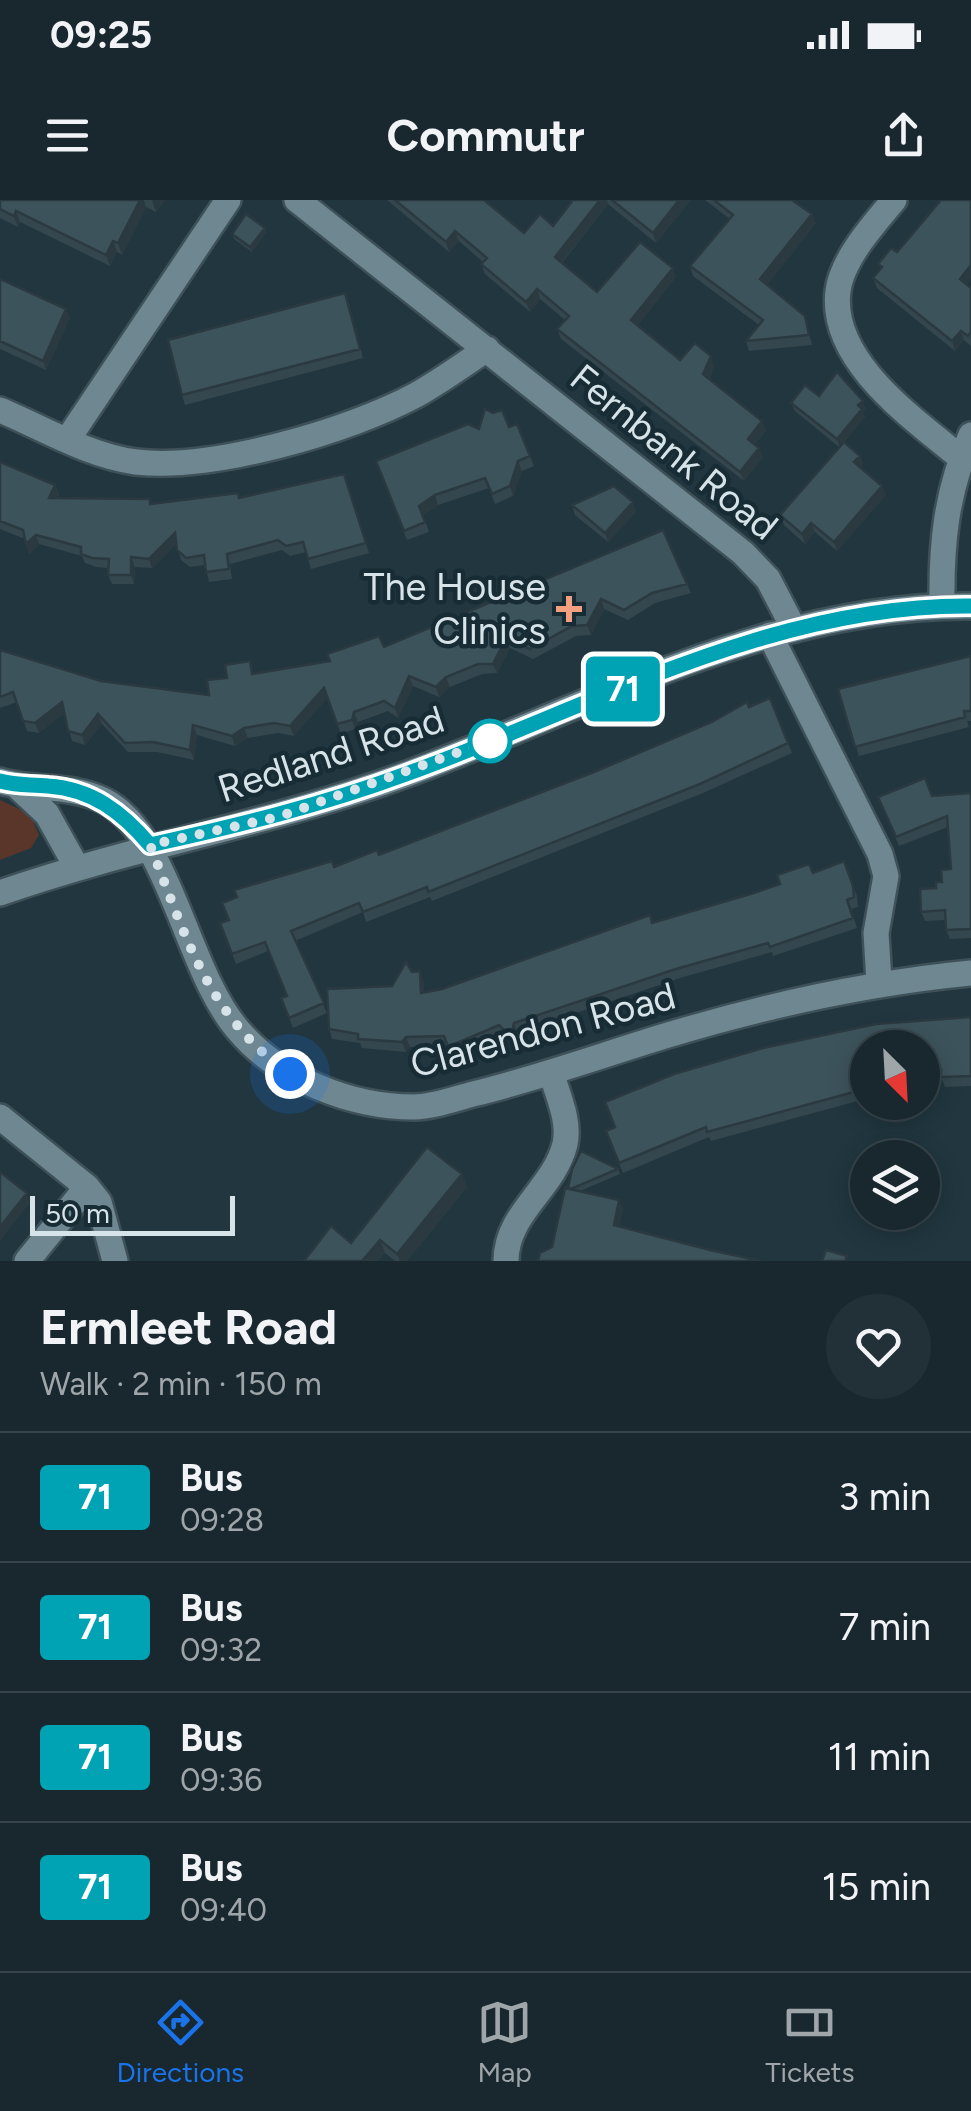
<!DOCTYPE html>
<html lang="en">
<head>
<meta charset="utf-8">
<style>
  body { margin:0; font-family:Figtree,sans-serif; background:#223037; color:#f1f3f6; height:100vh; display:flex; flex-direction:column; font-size:38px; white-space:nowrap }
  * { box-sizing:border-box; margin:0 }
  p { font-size:32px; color:#9fa6aa }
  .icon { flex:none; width:55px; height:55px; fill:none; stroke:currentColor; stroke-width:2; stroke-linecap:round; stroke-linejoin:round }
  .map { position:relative; height:1061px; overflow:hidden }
  .sheet { display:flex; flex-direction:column; background:#19282f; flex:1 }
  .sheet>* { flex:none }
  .badge { padding:0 20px; border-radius:8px; font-size:35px; line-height:65px }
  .needle { width:65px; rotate:156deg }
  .buttons { position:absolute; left:850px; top:830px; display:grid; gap:20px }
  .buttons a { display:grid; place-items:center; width:90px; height:90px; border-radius:50%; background:#19282f; box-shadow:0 5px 25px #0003,0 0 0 2px #37444b; font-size:50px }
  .scale { position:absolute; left:30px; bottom:25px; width:205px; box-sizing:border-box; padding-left:10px; border:5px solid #d6e3e8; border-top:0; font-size:28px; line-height:35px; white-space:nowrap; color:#d6e3e8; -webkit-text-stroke:8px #172c34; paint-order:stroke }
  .you { position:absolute; width:50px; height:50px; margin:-25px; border:8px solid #fff; border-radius:50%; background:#1a73e8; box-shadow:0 0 0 15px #1a73e833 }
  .map>.badge { position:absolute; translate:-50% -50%; box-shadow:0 0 0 5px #fff }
  .round { display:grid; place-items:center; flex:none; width:105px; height:105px; border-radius:52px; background:#223037 }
  .overview { display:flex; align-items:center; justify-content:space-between; height:170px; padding:0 40px }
  h1 { font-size:48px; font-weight:700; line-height:75px }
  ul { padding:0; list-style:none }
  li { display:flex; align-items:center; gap:30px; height:130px; padding:0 40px; border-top:2px solid #37444b }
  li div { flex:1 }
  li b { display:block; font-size:38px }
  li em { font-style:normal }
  li .badge { min-width:110px; font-weight:700; text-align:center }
  .status { display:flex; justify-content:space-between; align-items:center; height:70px; padding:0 50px; background:#19282f; direction:ltr }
  .status svg { height:28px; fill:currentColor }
  header { display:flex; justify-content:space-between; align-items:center; height:130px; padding:0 40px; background:#19282f; font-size:45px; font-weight:700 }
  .menu { display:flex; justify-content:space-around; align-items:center; height:140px; border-top:2px solid #37444b; background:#19282f; font-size:28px; color:#9fa6aa }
  .menu a { display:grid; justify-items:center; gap:5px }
  .menu .active { color:#1a73e8 }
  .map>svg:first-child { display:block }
  .green { fill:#593629 }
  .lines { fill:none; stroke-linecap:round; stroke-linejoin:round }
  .minor-casing { stroke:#3e5158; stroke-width:30 }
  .tertiary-casing { stroke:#3e5158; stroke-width:30 }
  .minor { stroke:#6f8791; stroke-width:25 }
  .tertiary { stroke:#6f8791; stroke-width:25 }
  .wall { fill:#34474e }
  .shaded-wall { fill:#2b3a40 }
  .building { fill:#3d535b; stroke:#2b3a40; stroke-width:2.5 }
  .line-casing { stroke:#fff; stroke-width:22 }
  .line { stroke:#00a3b4; stroke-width:15 }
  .walk { stroke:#d6e3e8; stroke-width:10; stroke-dasharray:0 18 }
  .poi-dot { fill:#f2a080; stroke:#172c34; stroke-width:4 }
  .stop-dot { fill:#fff; stroke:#00a3b4; stroke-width:5 }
  .labels { text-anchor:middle; stroke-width:9; stroke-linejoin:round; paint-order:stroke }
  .street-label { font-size:38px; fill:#d6e3e8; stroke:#172c34 }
  .poi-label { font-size:38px; fill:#d6e3e8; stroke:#172c34; text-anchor:end }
</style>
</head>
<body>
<div class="status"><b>09:25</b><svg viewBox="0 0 49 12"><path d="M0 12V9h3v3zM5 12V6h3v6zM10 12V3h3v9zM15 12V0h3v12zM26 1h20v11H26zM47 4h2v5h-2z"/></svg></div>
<header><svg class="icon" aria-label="menu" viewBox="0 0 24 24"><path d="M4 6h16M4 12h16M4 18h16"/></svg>Commutr<svg class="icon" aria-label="share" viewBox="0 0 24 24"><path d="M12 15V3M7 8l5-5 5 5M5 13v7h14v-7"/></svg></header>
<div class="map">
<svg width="971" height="1061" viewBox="0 0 971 1061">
  <rect width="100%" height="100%" fill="#21363f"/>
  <path class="green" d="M0,600l30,14 9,21 -8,13 -31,12z"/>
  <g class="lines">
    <defs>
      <path id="minor" d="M297,0l446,353 25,26 26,50
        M894,0c-20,24 -52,59 -56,91 -9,70 76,128 123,167
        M0,210c43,18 89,46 136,52 76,9 213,-31 280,-67 25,-14 48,-31 71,-46
        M68,239l160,-239
        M942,406c-1,-62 4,-113 29,-171
        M770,435l110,219 6,22 -10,57 3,49
        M0,581c33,10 70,3 103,19 67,33 83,171 136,231 41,48 112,76 175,76 19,0 40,-8 59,-13 66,-16 129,-39 195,-59 100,-30 199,-52 303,-62
        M17,586l30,28 29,52
        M0,917l87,70 12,15 16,59
        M27,1061l60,-74
        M506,1061c0,-48 48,-72 59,-117 5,-23 -7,-48 -13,-69"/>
      <path id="tertiary" d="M0,693c134,-47 274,-70 407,-119 183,-68 365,-170 564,-168"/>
    </defs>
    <use href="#minor" class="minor-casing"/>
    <use href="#tertiary" class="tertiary-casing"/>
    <use href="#minor" class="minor"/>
    <use href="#tertiary" class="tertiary"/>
  </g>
  <path class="wall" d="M0,0h165l-9,12 -10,-5 -24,48 -5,-3 -7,14 -90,-44 -2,5 -18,-9z
    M387,0h97l40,33 29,-7 20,-26h118l-35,43 -48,-39 -46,59 35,29 79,-15 -38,48 42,35 34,6 -5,13 53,42 4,10 -11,13 4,4 4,9 -19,24 -183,-142 -4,-10 8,-9 -25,-21 -10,13 -45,-38 -4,-10 2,-2 -24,-21 -10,11z
    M705,0h87l24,23 -49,62 38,31 7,29 -63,6 -3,-10 13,-16 -66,-49 -3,-10 40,-47z
    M265,28l1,4 -14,20 -18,-13 -2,-5z
    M897,52l70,32 4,4v58l-7,-6 -9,11 -78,-63 -4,-10 8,-9 -3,-5z
    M0,79l66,30 4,9 -24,52 -46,-21z
    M349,103l14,55 -178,47 -3,-10z
    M819,196l47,14 -3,2 2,5 -21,25 16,14 3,9 -2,3 21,18 4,9 -49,56 -22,-19 -10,12 -21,-19 -4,-10 59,-68 -44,-36 -4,-8z
    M517,224l17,42 -12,5 -9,25 -18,8 -6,-16 -51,17 -15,10 6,17 -22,8 -31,-79 103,-32 30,-2z
    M0,262l55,23 4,9 -2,4 94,6 87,-11 2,5 104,-24 25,79 -58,16 -5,-17 -16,4 -8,-6 -52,14 2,15 -23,3 -4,-17 -15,2 -9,-7 -5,-16 -24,24 -17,-1 -1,17h-22l-4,-9v-7l-12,-1 -11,-4 -3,-7 -43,-12 -10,10 -4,-15 -25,-10z
    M633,302l3,10 -28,30 -33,-27 -3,-10z
    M663,330l28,63 -36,10 -27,17 -24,-11 -13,26 -15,1 -43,23 -23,-11 -13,25 -15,1 -32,13 -11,10 -26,-11 -15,32 -10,-7 -30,11 -3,7 -14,5 -14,-36 -33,38 -16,-3 -30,5 -13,8 -38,-11 -3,25 -37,-8h-29l-26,-28 -17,21 -13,-4 -8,-28 -25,20 -12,-2 -10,-29 -17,6v-58l101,31 108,14 18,-17 103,-17 54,-14z
    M971,456v65h-4l2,6 -110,29 -21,-67z
    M770,498l22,55 -89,40 -271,108 -2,-4 -64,25 -3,-10 -68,29 32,72 -34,15 -12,-30 5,-2 -18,-45 -32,13 -16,-41 114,-56 45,-12 215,-83z
    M971,593v145l-21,1 -4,-9v-10l-21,1 -4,-9 30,-43 -3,-42 -49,19 -17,-40 50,-10z
    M844,661l13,35 1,11 -7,2 6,19 -84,28 -1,-4 -92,26 -163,55 -2,14 -13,-12 -51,22 -4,-12 -37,2 -4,5 -44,-4 -2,-5 -28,-4 -3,-10 83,-57 12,9v11l18,-3 312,-96z
    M971,817v69l-26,1 -3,-8 -20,3v-34h-54v39l-6,1 3,11 -154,42 -2,-4 -86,36 -17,-42 9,-4 -10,-25 69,-28 89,-26 113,-24z
    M618,969l2,5 -40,17 43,18 -4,17 -67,21 16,-59z
    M462,974l5,13 -60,74h-12l-10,-8 -7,8h-74l47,-18z"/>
  <path class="shaded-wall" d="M140,0h4l2,7 -24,48 -4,-12z
    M153,0h12l-9,12 -4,-11z
    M600,0h7l1,4 -50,63 -3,-10z
    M679,0h12l-35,43 -3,-10z
    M16,11l4,11 -2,5 -4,-11z
    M812,14l4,9 -52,66 -4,-10z
    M265,28l1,4 -14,20 -2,-5z
    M455,31l4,10 -10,11 -3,-10z
    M113,41l4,11 -7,14 -4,-11z
    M971,65v14l-7,9 -4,-9z
    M673,68l3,9 -41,52 -4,-9z
    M537,89l3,10 -10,13 -4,-10z
    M66,109l4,9 -24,52 -3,-9z
    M961,131l3,9 -9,11 -3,-10z
    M711,156l3,10 -8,18 -3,-10z
    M863,201l3,9 -3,2 2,5 -25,31 -3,-9z
    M762,221l4,10 -15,17 -3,-9z
    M759,248l4,9 -19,24 -4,-9z
    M860,256l3,9 -5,7 -4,-10z
    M518,261l4,10 -9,25 -3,-10z
    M55,285l4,9 -6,14 -4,-10z
    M882,286l4,9 -49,56 -3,-9z
    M435,295l3,10 -16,11 -3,-10z
    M633,302l3,10 -28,30 -3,-9z
    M811,323l4,9 -10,12 -3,-10z
    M175,333l3,9 -26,26 -3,-9z
    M36,335l3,9 -10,10 -3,-10z
    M131,357l4,10 -1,17 -3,-9z
    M601,399l3,10 -13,26 -4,-10z
    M506,438l4,10 -13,25 -4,-9z
    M409,476l4,10 -15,32 -3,-10z
    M446,477l4,10 -11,10 -3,-10z
    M324,488l3,10 -33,38 -4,-10z
    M62,502l3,10 -26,21 -4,-10z
    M354,512l4,10 -3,7 -3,-9z
    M98,514l4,10 -17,21 -3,-10z
    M193,525l4,10 -3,25 -4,-10z
    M244,528l4,10 -13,8 -3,-10z
    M420,771l4,10v22l-3,-10z
    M514,823l3,10 -2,14 -4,-10z
    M406,837l4,10 -4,5 -4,-10z
    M462,974l5,13 -60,74h-7l-3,-7z
    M27,993l3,10 -30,38v-14z
    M619,1000l4,9 -6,25 -3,-9z
    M380,1040l5,13 -7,8h-16z"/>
  <path class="building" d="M0,0h140l-22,43 -5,-2 -7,14 -90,-44 -2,5 -14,-7z
    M395,0h89l40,33 16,-19 13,12 20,-26h27l-45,57 42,35 43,-50 33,26 -42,52 49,40 15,-17 16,13 -8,18 59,47 -14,18 11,9 -19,24 -183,-143 12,-13 -32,-27 -11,13 -45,-38 6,-6 -32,-27 -9,11z
    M612,0h67l-26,33z
    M714,0h78l20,14 -52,65 45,37 4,19 -63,6 17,-21 -73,-54 43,-51z
    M941,0h30v65l-11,14 11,9v44l-3,4 -7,-5 -9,10 -79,-63 9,-11 -4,-3 13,-16 6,4z
    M246,14l19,14 -15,19 -18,-13z
    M0,79l66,30 -23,52 -43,-20z
    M345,93l15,56 -178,46 -14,-55z
    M837,172l26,29 -5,4 4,4 -25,30 -46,-36 14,-18 14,11z
    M485,209l8,4 9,-3 7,17 8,-3 13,32 -12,5 -8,25 -18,8 -7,-16 -50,17 -16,11 6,16 -21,9 -28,-70 92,-37 11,5z
    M844,242l16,14 -6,6 28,24 -48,56 -23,-19 -9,11 -22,-19z
    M0,262l55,23 -6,13 101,1v5l88,-11 1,5 105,-24 22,69 -58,16 -5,-17 -17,4 -8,-6 -51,14 2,15 -23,3 -2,-17 -18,3 -9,-8 -2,-17 -26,26 -18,-2v18h-23l1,-16 -17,-1 -11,-4v-7l-45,-12 -10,9 -3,-14 -23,-9z
    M614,286l19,16 -28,31 -33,-28z
    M663,330l24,54 -35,9 -28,17 -23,-11 -14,26 -15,1 -42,23 -24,-11 -13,26h-15l-32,13 -10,10 -27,-11 -14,32 -11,-7 -30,11 -2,8 -15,4 -13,-36 -34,38 -16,-3 -30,5 -12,8 -39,-11 -3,25 -37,-8 -28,1 -27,-29 -16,21 -14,-4 -6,-29 -27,21 -12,-2 -10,-29 -13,5v-47l101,31 108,14 -2,-15 20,-2 -2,-13 25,-4 2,13 78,-13 -3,-7 52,-18 5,11z
    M971,456v55h-7l1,6 -110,30 -17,-58z
    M770,498l18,45 -88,41 -272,108 -1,-5 -64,25 -4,-9 -68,28 33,72 -35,15 -8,-20 6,-2 -22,-54 -33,12 -12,-31 9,-3 -7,-17 15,-6 -3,-7 98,-29 2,6 43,-17 2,5 215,-83 118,-50 35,-20 2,5z
    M925,578l7,18 39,-3v136l-25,1 -1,-20 -24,2 -1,-23 16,-1v-6h6l-1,-12 10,-1 -4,-53 -51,21 -18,-40z
    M844,661l9,25 1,11 -7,3 6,18 -83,29 -2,-4 -92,26 -162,54 -3,14 -12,-12 -51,22 -4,-11 -38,1 -4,5 -44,-3v-5l-29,-5 -2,-40 65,-3 14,-24 6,10 8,-1 1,22 21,-4 208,-74 2,8 102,-30 26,-9 -3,-9 32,-11 4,9z
    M971,817v59l-30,1v-7l-19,2v-24h-54v30h-9l2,12 -154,42 -1,-5 -87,36 -13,-32 9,-4 -10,-25 69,-28 89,-26 113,-24z
    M427,947l35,27 -65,80 -17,-14 -18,21h-58l27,-35 20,17z
    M581,951l37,18 -47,20 -3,-1 4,-19z
    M0,972l27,21 -27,34z
    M565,988l54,12 -5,25 96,25 51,11h-223l2,-8 12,-6z
    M826,1050l21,6 -2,5h-23z"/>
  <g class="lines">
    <defs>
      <path id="line" d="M0,581c17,5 30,3 48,5 44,3 74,26 102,59 87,-19 172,-40 256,-71 184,-66 365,-170 565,-168"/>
    </defs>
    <use href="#line" class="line-casing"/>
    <use href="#line" class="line"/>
    <path class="walk" d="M290,874c-83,-58 -104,-138 -140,-229l128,-28 212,-76"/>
  </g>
  <path class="poi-dot" d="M564 394h10v10h10v10h-10v10h-10v-10h-10v-10h10z"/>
  <circle class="stop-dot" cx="490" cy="541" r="20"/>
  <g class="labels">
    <g class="street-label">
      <text transform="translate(674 252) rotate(39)" y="13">Fernbank Road</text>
      <text transform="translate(331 554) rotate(-18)" y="13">Redland Road</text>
      <text transform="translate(543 830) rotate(-15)" y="13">Clarendon Road</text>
    </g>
    <g class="poi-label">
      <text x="546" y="400">The House<tspan x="546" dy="44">Clinics</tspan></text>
    </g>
  </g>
</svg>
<div class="buttons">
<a><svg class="needle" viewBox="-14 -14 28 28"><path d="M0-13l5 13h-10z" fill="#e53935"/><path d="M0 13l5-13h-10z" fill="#9fa6aa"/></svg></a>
<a><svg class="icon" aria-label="layers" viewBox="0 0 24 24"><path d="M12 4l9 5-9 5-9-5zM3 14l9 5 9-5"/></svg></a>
</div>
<div class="scale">50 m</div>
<div class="you" style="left:290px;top:874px"></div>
<b class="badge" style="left:623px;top:489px;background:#00a3b4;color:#fff">71</b>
</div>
<section class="sheet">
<div class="overview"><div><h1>Ermleet Road</h1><p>Walk · 2 min · 150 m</p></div><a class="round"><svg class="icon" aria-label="heart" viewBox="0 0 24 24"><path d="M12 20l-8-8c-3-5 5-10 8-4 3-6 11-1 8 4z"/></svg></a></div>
<ul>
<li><span class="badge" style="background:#00a3b4;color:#fff">71</span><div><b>Bus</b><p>09:28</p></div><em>3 min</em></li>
<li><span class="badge" style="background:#00a3b4;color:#fff">71</span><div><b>Bus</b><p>09:32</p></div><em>7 min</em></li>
<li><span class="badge" style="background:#00a3b4;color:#fff">71</span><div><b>Bus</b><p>09:36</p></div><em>11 min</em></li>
<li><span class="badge" style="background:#00a3b4;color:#fff">71</span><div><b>Bus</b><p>09:40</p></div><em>15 min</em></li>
</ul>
</section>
<nav class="menu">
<a class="active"><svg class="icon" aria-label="directions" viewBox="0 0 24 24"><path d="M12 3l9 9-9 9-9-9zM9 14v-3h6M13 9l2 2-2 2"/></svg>Directions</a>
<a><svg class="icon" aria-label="map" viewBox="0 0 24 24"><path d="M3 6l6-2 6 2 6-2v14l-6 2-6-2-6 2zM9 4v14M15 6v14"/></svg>Map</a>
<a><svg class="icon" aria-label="tickets" viewBox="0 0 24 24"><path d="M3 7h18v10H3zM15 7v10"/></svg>Tickets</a>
</nav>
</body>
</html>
